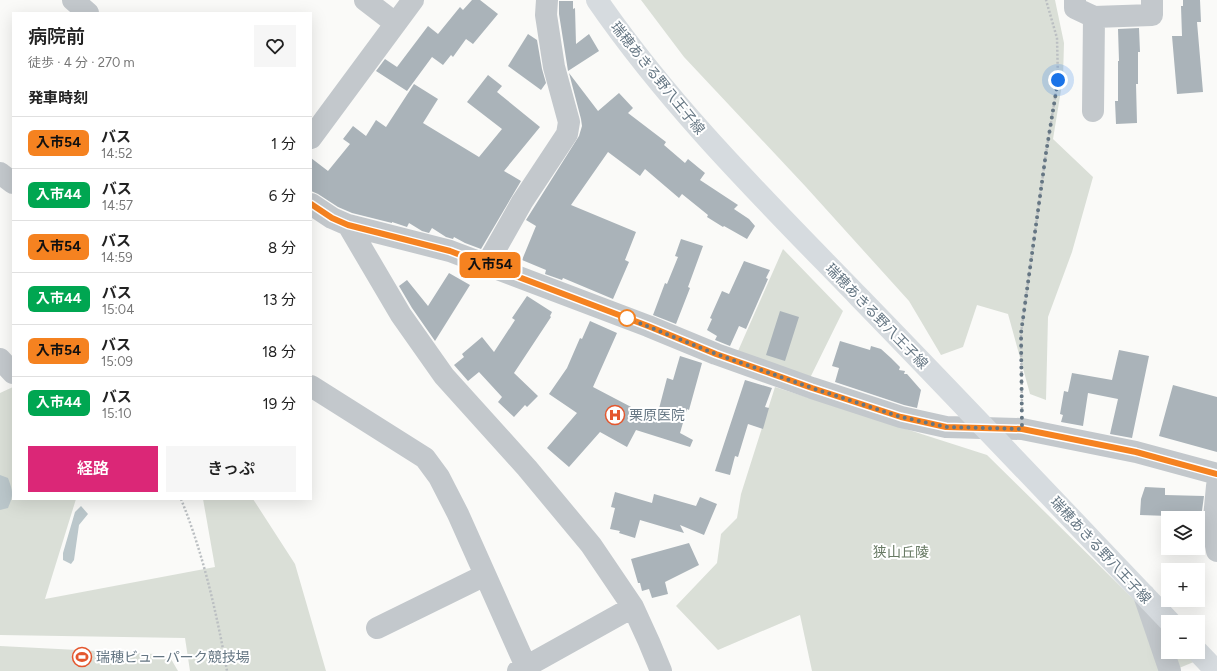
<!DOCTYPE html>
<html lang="ja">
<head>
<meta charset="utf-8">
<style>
  body { margin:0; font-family:Figtree,"Noto Sans JP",sans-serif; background:#f6f6f6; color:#222; height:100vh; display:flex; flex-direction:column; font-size:15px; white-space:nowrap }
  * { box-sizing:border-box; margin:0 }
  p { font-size:13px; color:#767676 }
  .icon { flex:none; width:22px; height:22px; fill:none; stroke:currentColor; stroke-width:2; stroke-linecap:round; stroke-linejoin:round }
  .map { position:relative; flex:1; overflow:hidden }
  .side { position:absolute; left:12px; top:12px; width:300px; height:488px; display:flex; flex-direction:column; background:#fff; border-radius:0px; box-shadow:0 4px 16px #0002 }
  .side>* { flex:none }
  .badge { padding:0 8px; border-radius:6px; font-size:14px; line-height:26px }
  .buttons { position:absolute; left:1161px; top:511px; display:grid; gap:8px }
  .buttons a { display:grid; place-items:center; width:44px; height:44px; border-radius:0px; background:#fff; box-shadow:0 4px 16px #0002; font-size:20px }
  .you { position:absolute; width:20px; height:20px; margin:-10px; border:3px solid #fff; border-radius:50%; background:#1a73e8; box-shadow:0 0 0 6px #1a73e833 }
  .map>.badge { position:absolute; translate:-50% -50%; box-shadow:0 0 0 2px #fff }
  h2 { padding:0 16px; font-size:15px; line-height:36px }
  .round { display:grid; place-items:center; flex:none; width:42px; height:42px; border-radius:0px; background:#f6f6f6 }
  .summary { display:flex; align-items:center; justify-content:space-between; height:68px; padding:0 16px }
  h1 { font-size:19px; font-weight:600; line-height:30px }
  .cta { display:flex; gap:8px; margin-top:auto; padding:8px 16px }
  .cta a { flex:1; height:46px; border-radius:0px; background:#db2777; color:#fff; font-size:16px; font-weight:600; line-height:46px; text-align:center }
  .cta a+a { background:#f6f6f6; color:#222 }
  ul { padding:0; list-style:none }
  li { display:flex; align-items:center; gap:12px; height:52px; padding:0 16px; border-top:1px solid #e0e0e0 }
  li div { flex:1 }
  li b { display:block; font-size:15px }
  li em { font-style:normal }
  li .badge { min-width:44px; font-weight:700; text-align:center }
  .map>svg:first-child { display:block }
  .green { fill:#dadfd7 }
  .water { fill:#bbc7cb }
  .building { fill:#aab3b9 }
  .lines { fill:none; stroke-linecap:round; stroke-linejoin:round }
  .path { stroke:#bbbfc2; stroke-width:2.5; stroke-dasharray:2 2; stroke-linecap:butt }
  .minor { stroke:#c3c8cc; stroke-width:22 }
  .major { stroke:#d6dbdf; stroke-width:22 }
  .line-casing { stroke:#fff; stroke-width:9 }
  .line { stroke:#f58220; stroke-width:6 }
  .walk { stroke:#657683; stroke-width:4; stroke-dasharray:0 7.2 }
  .stop-dot { fill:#fff; stroke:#f58220; stroke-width:2 }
  .labels { text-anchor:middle; stroke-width:4; stroke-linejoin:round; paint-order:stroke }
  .street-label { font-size:14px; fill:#657683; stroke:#fff }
  .poi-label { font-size:14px; fill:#657683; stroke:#fff; text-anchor:start }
  .park-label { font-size:14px; fill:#687a64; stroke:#fff }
</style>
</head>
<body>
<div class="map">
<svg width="1217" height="671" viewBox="0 0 1217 671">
  <rect width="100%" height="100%" fill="#fafaf8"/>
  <path class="green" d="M641,0h414l9,43 -1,35 -10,61 40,38 -21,75 -24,65 -2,83 -16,-6 -22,-80 -31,-9 -14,42 -22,8 -32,-54 -103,-114 -122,-130z
    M783,249l60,62 -34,69 -71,-29z
    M13,387v112h63l-31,100 170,-32 -12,-68h50l42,65 31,107h-136l-5,-33 -185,-3v-242z
    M775,387l212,68 181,178v19h19l9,9 -24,10h-360l-12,-56 -82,35 -42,-44 41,-43 4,-29 16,-16 4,-24z
    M0,646l155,8 16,5 7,12h-178z"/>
  <path class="water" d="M0,475l8,3c5,14 6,16 0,30l-8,2z
    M81,506l7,8 -9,11 -5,35 -3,4 -8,-4v-7l12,-41z"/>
  <path class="building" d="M472,0h8l18,14 -25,30 -7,-5 -13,18 -2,-2 -8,10 -11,-8 -25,34 -31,-20 9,-12 12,8 31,-41 10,8 22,-27 3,3z
    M1183,0h17l1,22h-4l6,70 -26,2 -5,-58h10l-1,-30h2z
    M559,1h14v8l2,-1 1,36 13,-10 10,17 -31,20 -9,-57z
    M1139,28l1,24h-2v32h-2l1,39 -21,1 -1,-23h3v-40h1l-1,-32z
    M528,34l9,6 5,29 4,14 -5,7 -33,-24z
    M569,73l29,38 21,-18 14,15 -5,5 38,29 -2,3 21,18 3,-4 17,14 -5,7 38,25 -4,4 15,10 6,7 -8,13 -23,-13 -1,1 -16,-10 1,-2 -26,-21 -3,4 -34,-29 -5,7 -32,-24 -37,53 65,27 -11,28 4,2 -16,37 -50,-21 -1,2 -17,-6 1,-4 -24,-10 14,-34 -10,-6 53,-84 3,-10 -1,-7z
    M488,75l14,11 -5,6 43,35 -36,44 17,10 -40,68 -16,-6 -11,-6 -1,2 -7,-2 -14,-9 -3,5 -7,-2 -13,-8 -2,4 -15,-5v1l-40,-10 -14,-6 -20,-13 -7,-3v-33l17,13 22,-27 -7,-5 10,-13 13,10 10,-16 10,7 28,-43 24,15 -15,24 56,34 23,-28 -35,-27z
    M681,239l22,7 -15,41 2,1 -14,36 -23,-9 12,-32 2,1 11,-27 -3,-1z
    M744,261l26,9 -4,8 2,1 -22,50 -7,-3 -9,20 -15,-6 2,-4 -10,-6 5,-11 -2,-1 12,-27 7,3z
    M449,273l21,12 -35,56 -23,-33 -13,-22 8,-6 21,26z
    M527,296l25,16 -2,4 1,1 -37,56 24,23 -11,11 -2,-2 -11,12 -16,-15 4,-5 -23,-25 -11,9 -14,-16 10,-8 -2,-3 20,-17 12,15 21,-32 -3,-2z
    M780,311l19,6 -14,44 -19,-6z
    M590,321l27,12 -24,54 63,33 11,-42 6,2 7,-24 22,7 -13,47 -2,-1 -7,24 13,7 -3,7 -54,-17 -9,17 -27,-15 -31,35 -22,-19 30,-35 -28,-19 18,-26 13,-30 2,1z
    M840,341l30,9 1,-4 10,3 10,9 9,9 -1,3 6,1 -1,3h3l14,16 -4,18 -13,-3 -69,-23 4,-14 -7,-2z
    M1119,350l30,6 -17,82 -22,-4 8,-35 -30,-6 -5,33 -22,-4 2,-7 -3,-1 4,-23 4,1 4,-19 40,7z
    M745,380l27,8 -7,19 4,1 -6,21 -15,-5 -10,33 -3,-1 -5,19 -15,-4z
    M1173,385l44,12v55l-58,-16z
    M1145,487l20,1v7l39,1 -3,22h-32v-2l-29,-1 1,-16z
    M615,492l37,11 2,-9 42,12 4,-9 17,7 -13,31 -24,-10 4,8 -44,-13 -5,18 -16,-5 1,-2 -10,-2 5,-21 -4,-1z
    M689,543l10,22 -34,17 3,12 -16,4 -3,-9 -7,2 -2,-8h-2l-7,-24z"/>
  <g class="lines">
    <path class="path" d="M1022,409l-1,-76 25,-180 12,-73 -1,-42 -11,-38
      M181,499c22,54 36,115 46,172"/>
    <path class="minor" d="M73,0l15,13
      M365,0l30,23
      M1075,0v8l19,9 -1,94
      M1094,17l58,-2v-15
      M311,138l102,-138
      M0,173l13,10
      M311,204l21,14 16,7 102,26 198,75 68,28 96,34 89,29 45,10 76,2 114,23 81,22
      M348,225l53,90 43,61 83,92 64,77 42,62 16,35 12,29
      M487,264l35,-62 45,-68 2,-12 -15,-55 -8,-52 1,-15
      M0,359l13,14
      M311,386l114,72 14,19 19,37 70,157
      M1217,486l-4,43 4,22
      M1144,595l26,76
      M377,628l108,-53
      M518,671l115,-64"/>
    <path class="major" d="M597,0c75,109 170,202 261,296 105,108 208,217 312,326
      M1198,652l18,19"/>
  </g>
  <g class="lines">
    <defs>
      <path id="line" d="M311,204l21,14 16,7 102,26 198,75 68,28 96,34 89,29 45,10 76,2 114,23 81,22"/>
    </defs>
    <use href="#line" class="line-casing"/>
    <use href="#line" class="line"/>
    <path class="walk" d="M627,318l89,36 96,34 89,29 45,10 76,2 -1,-96 25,-180 12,-73"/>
  </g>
  <defs>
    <symbol id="hospital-ring" viewBox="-11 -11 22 22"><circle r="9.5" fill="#fff" stroke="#e4572e" stroke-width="1.5"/><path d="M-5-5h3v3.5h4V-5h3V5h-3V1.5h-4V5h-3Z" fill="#e4572e"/></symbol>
    <symbol id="stadium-ring" viewBox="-11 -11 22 22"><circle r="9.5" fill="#fff" stroke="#e4572e" stroke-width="1.5"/><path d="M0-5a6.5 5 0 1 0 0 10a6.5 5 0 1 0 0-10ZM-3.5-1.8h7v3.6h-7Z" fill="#e4572e"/></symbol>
  </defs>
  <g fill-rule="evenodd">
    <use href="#hospital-ring" x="604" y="404" width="22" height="22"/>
    <use href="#stadium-ring" x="71" y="646" width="22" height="22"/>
  </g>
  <circle class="stop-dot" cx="627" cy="318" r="8"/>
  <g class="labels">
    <g class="street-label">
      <text transform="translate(658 78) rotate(51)" y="5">瑞穂あきる野八王子線</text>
      <text transform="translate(877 316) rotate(46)" y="5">瑞穂あきる野八王子線</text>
      <text transform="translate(1101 550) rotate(47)" y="5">瑞穂あきる野八王子線</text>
    </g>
    <g class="poi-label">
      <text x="629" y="420">栗原医院</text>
      <text x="96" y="662">瑞穂ビューパーク競技場</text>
    </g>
    <g class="park-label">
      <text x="901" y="557">狭山丘陵</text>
    </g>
  </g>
</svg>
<div class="buttons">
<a><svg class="icon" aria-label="layers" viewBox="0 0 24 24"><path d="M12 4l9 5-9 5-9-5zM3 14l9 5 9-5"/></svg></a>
<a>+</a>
<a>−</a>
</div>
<div class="you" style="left:1058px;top:80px"></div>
<b class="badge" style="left:490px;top:265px;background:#f58220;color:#111">入市54</b>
<section class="side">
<div class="summary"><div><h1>病院前</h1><p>徒歩 · 4 分 · 270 m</p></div><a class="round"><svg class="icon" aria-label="heart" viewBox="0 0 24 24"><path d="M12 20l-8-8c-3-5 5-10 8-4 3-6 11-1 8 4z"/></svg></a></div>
<h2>発車時刻</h2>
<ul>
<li><span class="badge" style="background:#f58220;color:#111">入市54</span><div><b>バス</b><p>14:52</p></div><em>1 分</em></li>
<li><span class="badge" style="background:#00a651;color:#fff">入市44</span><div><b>バス</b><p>14:57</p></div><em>6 分</em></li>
<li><span class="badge" style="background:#f58220;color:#111">入市54</span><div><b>バス</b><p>14:59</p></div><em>8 分</em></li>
<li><span class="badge" style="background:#00a651;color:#fff">入市44</span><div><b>バス</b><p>15:04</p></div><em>13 分</em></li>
<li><span class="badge" style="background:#f58220;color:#111">入市54</span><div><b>バス</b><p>15:09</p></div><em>18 分</em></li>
<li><span class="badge" style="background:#00a651;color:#fff">入市44</span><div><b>バス</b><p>15:10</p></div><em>19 分</em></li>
</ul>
<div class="cta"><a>経路</a><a>きっぷ</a></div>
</section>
</div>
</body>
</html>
